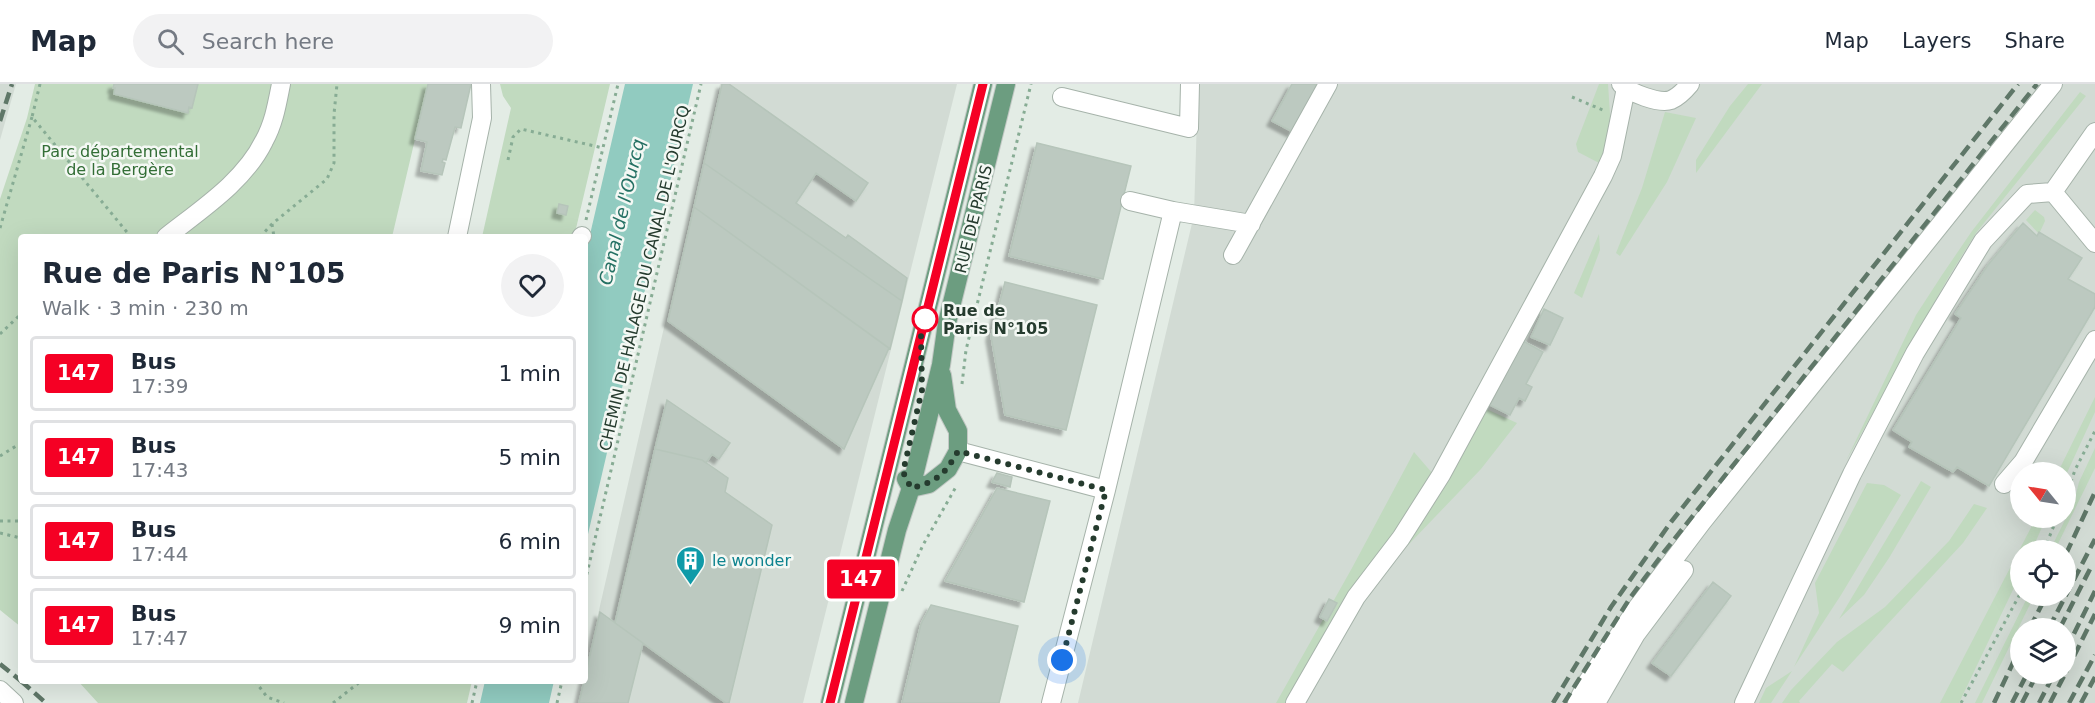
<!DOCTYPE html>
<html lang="en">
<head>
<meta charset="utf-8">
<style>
  body { margin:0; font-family:"DejaVu Sans",sans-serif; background:#f2f2f3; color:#1f2937; height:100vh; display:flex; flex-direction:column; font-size:22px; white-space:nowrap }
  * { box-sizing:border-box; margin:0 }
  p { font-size:20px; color:#747a83 }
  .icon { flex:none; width:33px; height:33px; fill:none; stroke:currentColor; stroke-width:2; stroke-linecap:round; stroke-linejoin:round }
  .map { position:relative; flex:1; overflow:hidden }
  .details { position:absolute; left:18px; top:150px; width:570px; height:450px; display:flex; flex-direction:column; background:#fff; border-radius:6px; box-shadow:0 6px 24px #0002 }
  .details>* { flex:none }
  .badge { padding:0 12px; border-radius:4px; font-size:21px; line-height:39px }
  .needle { width:39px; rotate:300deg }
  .tools { position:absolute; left:2010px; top:378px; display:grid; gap:12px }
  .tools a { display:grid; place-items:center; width:66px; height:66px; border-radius:50%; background:#fff; box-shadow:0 6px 24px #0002; font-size:30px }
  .you { position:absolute; width:30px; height:30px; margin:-15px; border:4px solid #fff; border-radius:50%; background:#1a73e8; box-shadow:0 0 0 9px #1a73e833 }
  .map>.badge { position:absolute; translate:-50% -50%; box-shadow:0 0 0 3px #fff }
  .round { display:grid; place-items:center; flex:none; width:63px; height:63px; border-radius:32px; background:#f2f2f3 }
  .overview { display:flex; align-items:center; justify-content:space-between; height:102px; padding:0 24px }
  h1 { font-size:28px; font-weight:700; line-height:45px }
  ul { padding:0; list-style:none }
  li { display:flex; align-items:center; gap:18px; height:75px; margin:0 12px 9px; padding:0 12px; border:3px solid #e0e1e3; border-radius:6px }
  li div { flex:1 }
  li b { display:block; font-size:22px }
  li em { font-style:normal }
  li .badge { min-width:66px; font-weight:700; text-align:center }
  header { display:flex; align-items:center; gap:36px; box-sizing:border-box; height:84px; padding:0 30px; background:#fff; border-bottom:2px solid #e0e1e3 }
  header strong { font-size:28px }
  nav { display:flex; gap:33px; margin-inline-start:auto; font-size:21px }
  .search { width:420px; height:54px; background:#f2f2f3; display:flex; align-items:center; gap:15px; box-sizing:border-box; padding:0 21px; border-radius:33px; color:#747a83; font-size:22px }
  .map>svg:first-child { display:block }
  .built { fill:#d2dbd4; fill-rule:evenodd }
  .green { fill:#c1dabf }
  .water { fill:#91cbc0 }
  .building { fill:#bcc9c0; stroke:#b6c5ba; stroke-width:1.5; filter:url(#shadow) }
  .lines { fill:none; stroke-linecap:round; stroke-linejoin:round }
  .minor-casing { stroke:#a6b3aa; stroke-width:20 }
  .major-casing { stroke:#c2c8c4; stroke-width:20 }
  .path { stroke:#87ac94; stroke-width:3; stroke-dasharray:3 4.5; stroke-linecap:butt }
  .minor { stroke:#fff; stroke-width:18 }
  .major { stroke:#6c9d80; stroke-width:18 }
  .rail { stroke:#5f7768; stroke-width:4.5; stroke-dasharray:12 6; stroke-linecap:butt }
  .line-casing { stroke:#fff; stroke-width:14 }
  .line { stroke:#f50024; stroke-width:9 }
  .walk { stroke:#253b2e; stroke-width:6; stroke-dasharray:0 10.8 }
  .stop-dot { fill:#fff; stroke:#f50024; stroke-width:3 }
  .labels { text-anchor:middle; stroke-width:5; stroke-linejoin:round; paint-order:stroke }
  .park-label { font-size:16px; fill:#336e36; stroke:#f4f8f4 }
  .street-label { font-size:16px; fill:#253b2e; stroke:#f4f8f4 }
  .stop-label { font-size:16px; font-weight:bold; fill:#253b2e; stroke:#f4f8f4; text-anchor:start }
  .culture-label { font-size:16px; fill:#0d838f; stroke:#f4f8f4; text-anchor:start }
  .water-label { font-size:18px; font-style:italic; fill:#257164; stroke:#f4f8f4 }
</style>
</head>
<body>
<header>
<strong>Map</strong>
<div class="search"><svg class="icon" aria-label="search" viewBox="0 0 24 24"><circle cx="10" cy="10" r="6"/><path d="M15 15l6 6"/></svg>Search here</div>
<nav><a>Map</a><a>Layers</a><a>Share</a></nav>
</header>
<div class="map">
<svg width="2095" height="619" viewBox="0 0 2095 619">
  <defs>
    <filter id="shadow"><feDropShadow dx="-5" dy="5" stdDeviation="1.5" flood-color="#0004"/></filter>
  </defs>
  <rect width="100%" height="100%" fill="#e3ece5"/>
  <path class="built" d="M0,0h16l-16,56z
    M720,0h237l-154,619h-225l5,-22h2v-10z
    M1198,0h897v619h-1017l116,-488zM2020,388h46v46h-46zM2020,466h46v46h-46zM2020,544h46v46h-46z"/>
  <path class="green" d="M35,0h393l-36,153h-371v390l-21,-17v-411l27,-81z
    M500,0h110l-36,153h-92l29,-129 -8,-12z
    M1599,0h9l3,45 -10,35 -23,-12 -2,-8z
    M1748,0h14l-66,89v-13l34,-54z
    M2080,8l6,4 -110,137 -28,45 -102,183 70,-146 26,-40 30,-44z
    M1665,28l31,6 -29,64 -47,74 -4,-3 26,-65z
    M2035,126l9,7 1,4 -6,13 -13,-14z
    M1599,150l1,16 -18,48 -8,-5z
    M2095,313v15l-29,63v-3h-8z
    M1482,323l35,16 -36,46 -116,121z
    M2095,364v20l-40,82h-5l24,-48 5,-20z
    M1414,368l19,22 -144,229h-13l76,-135z
    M1921,397l10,6 -42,71 -25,37 -25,24z
    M1867,399l17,2 17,10 -60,100 -47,72 25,-54 -4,-30z
    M1974,420l13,4 -24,35 -120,129 -11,-8 -33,37 1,2h-18l9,-13 46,-48 48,-35 64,-66z
    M2036,434h10l-14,32h-12v25l-61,128h-19z
    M2028,512h6l-52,107h-7z
    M1792,587l-21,32h-12l7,-15z
    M78,597h394l-5,22h-369z"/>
  <path class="water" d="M625,0h68l-108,463v-291z
    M485,597h69l-5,22h-69z"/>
  <path class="building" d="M114,0h84l-6,24 -3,-1 -1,6 -74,-19 1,-6h-2z
    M428,0h43l-10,44 -6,-1 -9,33 -3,-1 -1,3 3,1 -3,12 -21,-4 6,-29 -12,-3z
    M722,0h7l139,99 -12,18 -40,-28 -20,30 50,35 2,-3 59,43 -5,23 -198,-138z
    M1292,0h22l4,2 -25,46 -21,-11z
    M1037,59l94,23 -28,113 -94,-23z
    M704,79l198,138 -12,48 -196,-142z
    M559,120l9,2 -2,9 -9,-2z
    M694,123l195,141 -45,101 -176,-128z
    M2023,139l14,13 2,-4 43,26 -14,21 27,15v13l-106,179 -32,-19 -4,5 -44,-25 3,-5 -19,-12 68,-112 -6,-4 33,-49z
    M1005,198l92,23 -31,125 -61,-15 -14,-79z
    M1544,225l19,9 -13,27 -19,-8z
    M1523,257l20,11 -17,32 6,3 -7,14 -6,-3 -9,17 -20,-10z
    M667,316l63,43 -11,16 -7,-5 -6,9 -4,-3 -47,-11z
    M655,365l47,11 26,18 -3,14 47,33 -43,178h-3l-111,-80z
    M997,389l15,4 -2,10 -18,-5z
    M997,404l53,13 -26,101 -79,-21z
    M1713,498l18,14 -60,80 -19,-13z
    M1329,515l8,4 -10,18 -7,-4z
    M931,521l87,21 -19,77h-97l19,-79z
    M600,528l43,31 -15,60h-49z"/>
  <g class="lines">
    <defs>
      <path id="minor" d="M1621,0c9,9 38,20 50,16 7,-3 14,-10 19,-16
        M1062,13l127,31 1,-44
        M2053,108l42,-60
        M2053,108l42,51
        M1173,127l78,13
        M166,153c34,-27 78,-55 98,-96 10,-18 13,-37 17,-57
        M457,153l25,-119 -1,-34
        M581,153l1,-1
        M1233,171l95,-171
        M958,367l148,39 67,-279 -43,-10
        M2004,400l19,-22 72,-122
        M0,606l14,13
        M1051,619l55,-213
        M1295,619l61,-106 45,-59 40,-63 162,-299 9,-20 14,-68
        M1577,619l11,-22 49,-73 65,-86 351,-438
        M1596,619l40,-69 48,-64
        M1744,619l108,-229 63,-121 68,-112 44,-47 26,-2"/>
      <path id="major" d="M906,395l5,9 18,-4 19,-15 10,-18v-20l-11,-21 -5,-35
        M830,619l153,-619
        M854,619l43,-173 14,-42 30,-123 6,-42 59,-239"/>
    </defs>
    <use href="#minor" class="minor-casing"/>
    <use href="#major" class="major-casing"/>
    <path class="path" d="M40,0l-8,33 99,120
      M1572,13l33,14
      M508,76l5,-23 8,-8 82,19
      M586,136l32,-136
      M272,140l2,13
      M0,144l32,-111
      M260,153l12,-13 55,-45 7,-16v-49l3,-30
      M0,250l21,-20
      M962,300l4,-34 65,-266
      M0,372l21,-13
      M2066,412l9,-26 20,-39
      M0,437h21
      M0,449l21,5
      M2044,466l13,-32
      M585,498l116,-498
      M902,507l21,-46 34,-60
      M255,597l12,16 17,6
      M333,619l28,-22
      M472,619l5,-22
      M557,619l5,-22
      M1961,619l59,-109"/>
    <use href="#minor" class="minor"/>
    <use href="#major" class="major"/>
    <path class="rail" d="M0,37l12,-37
      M2066,470l29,-62
      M2030,544l16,-32
      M2049,544l46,-89
      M2060,544l31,-61
      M2066,566l29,-59
      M0,580l21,17
      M2066,588l29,-58
      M21,597l25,22
      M1553,619l58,-96 60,-85 347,-438
      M1564,619l66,-105 34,-46 373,-468
      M1994,619l26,-55
      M2012,619l15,-29
      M2022,619l15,-29
      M2039,619l15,-29
      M2050,619l15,-29
      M2069,619l26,-48
      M2081,619l14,-26"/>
  </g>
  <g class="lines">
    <defs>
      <path id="line" d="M830,619l153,-619"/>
    </defs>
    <use href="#line" class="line-casing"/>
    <use href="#line" class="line"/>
    <path class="walk" d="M925,235l2,-7 -6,23 1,55 -19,82 8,16c26,-6 34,-14 47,-37l148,39 -44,170"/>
  </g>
  <defs>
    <symbol id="building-pin" viewBox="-11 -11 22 30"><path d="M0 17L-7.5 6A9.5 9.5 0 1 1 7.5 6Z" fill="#0f9aa8" stroke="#f4f8f4"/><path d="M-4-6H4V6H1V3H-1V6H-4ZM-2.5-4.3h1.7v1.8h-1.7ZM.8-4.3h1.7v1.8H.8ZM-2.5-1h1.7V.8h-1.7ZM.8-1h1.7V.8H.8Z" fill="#fff"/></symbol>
  </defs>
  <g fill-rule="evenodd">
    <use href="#building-pin" x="674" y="460" width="33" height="45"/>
  </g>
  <circle class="stop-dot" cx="925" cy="235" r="12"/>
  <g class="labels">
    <g class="park-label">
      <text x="120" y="73">Parc départemental<tspan x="120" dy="18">de la Bergère</tspan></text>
    </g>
    <g class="street-label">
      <text transform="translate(973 135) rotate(-76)" y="6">RUE DE PARIS</text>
      <text transform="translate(644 194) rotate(-77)" y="6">CHEMIN DE HALAGE DU CANAL DE L'OURCQ</text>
    </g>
    <g class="stop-label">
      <text x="943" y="232">Rue de<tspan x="943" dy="18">Paris N°105</tspan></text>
    </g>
    <g class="culture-label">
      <text x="712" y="482">le wonder</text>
    </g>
    <g class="water-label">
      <text transform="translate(622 128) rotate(-77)" y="6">Canal de l'Ourcq</text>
    </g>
  </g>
</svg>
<div class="tools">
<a><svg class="needle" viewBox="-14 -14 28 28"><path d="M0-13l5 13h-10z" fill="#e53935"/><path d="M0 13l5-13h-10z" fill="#747a83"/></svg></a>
<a><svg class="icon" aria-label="locate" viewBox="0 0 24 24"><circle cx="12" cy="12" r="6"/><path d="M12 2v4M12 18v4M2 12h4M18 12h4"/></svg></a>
<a><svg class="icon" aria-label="layers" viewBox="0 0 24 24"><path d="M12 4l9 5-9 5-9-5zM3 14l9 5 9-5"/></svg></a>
</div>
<div class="you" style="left:1062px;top:576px"></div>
<b class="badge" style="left:861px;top:495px;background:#f50024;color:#fff">147</b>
<section class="details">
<div class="overview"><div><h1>Rue de Paris N°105</h1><p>Walk · 3 min · 230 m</p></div><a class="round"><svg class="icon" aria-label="heart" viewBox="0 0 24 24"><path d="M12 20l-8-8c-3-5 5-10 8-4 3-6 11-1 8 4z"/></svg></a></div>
<ul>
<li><span class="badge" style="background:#f50024;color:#fff">147</span><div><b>Bus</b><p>17:39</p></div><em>1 min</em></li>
<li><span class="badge" style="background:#f50024;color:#fff">147</span><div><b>Bus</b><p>17:43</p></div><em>5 min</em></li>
<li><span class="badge" style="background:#f50024;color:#fff">147</span><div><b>Bus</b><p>17:44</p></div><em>6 min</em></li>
<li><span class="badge" style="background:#f50024;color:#fff">147</span><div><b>Bus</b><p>17:47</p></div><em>9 min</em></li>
</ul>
</section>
</div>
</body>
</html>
